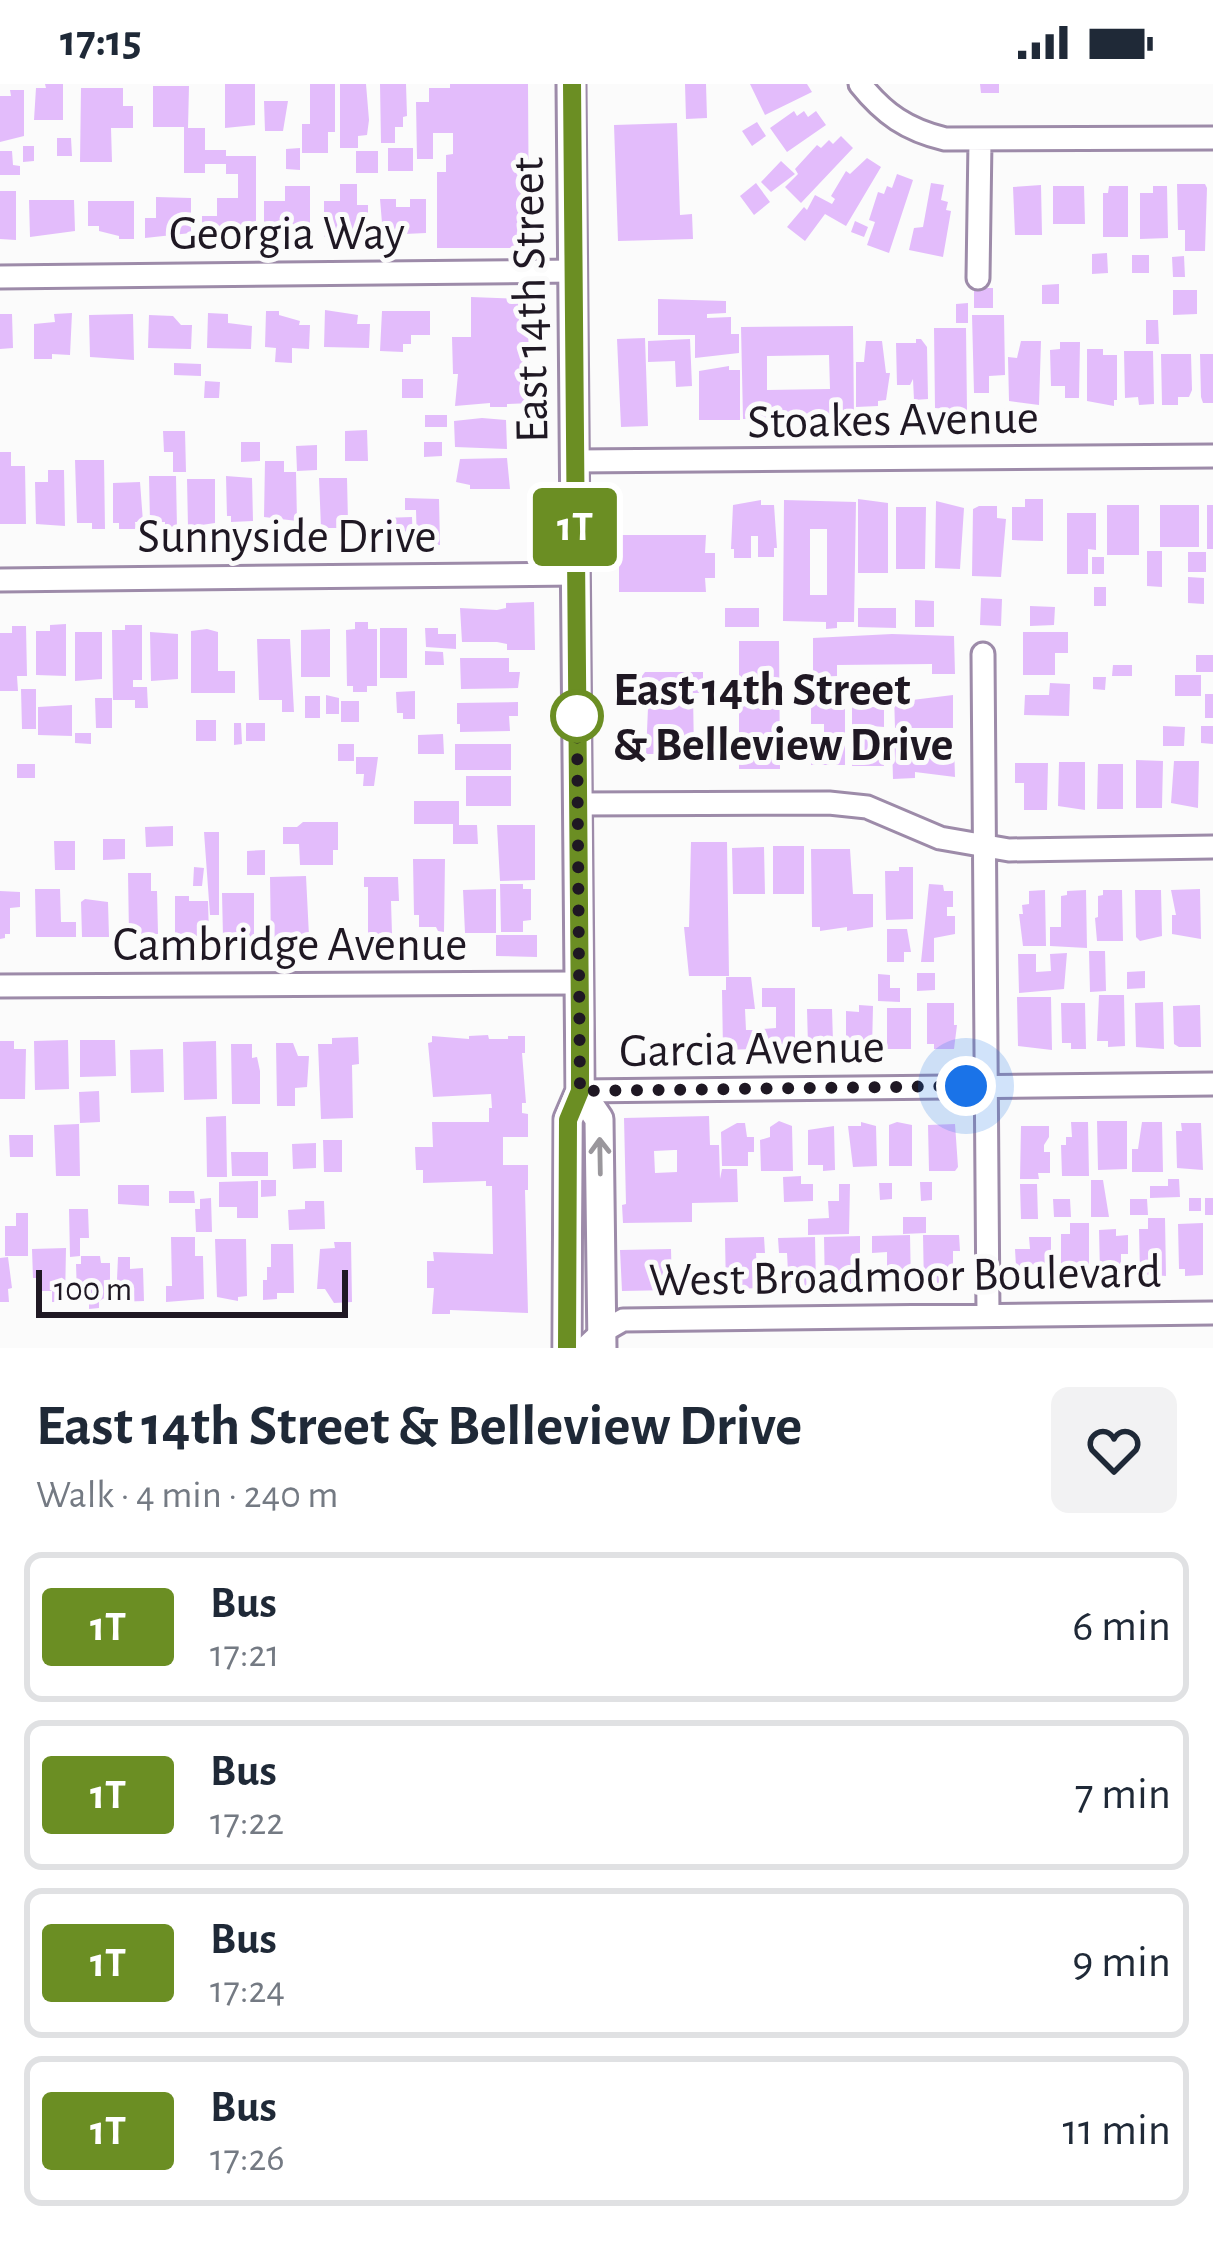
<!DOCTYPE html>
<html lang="en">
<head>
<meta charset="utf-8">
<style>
  body { margin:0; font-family:"Alegreya Sans",sans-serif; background:#f2f2f3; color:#1f2937; height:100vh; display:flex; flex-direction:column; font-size:45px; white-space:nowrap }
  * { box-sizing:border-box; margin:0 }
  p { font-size:39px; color:#747a83 }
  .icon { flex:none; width:66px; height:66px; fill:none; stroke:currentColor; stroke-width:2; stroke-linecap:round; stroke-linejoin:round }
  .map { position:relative; height:1264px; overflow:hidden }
  .panel { display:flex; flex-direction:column; background:#fff; flex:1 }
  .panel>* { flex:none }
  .badge { padding:0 24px; border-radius:9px; font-size:42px; line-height:78px }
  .scale { position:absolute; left:36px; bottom:30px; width:312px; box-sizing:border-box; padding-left:12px; border:6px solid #1f1823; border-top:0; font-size:33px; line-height:42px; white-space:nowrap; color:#1f1823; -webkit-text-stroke:9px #fbfbfb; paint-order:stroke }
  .you { position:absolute; width:60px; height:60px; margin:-30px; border:9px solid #fff; border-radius:50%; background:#1a73e8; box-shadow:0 0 0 18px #1a73e833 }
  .map>.badge { position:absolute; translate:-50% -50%; box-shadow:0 0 0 6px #fff }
  .round { display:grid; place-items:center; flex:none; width:126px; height:126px; border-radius:18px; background:#f2f2f3 }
  .overview { display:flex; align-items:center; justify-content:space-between; height:204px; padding:0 36px }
  h1 { font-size:57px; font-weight:700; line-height:90px }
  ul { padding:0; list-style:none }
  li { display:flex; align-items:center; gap:36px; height:150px; margin:0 24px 18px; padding:0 12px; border:6px solid #e0e1e3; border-radius:18px }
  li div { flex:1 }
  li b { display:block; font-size:45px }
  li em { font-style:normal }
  li .badge { min-width:132px; font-weight:700; text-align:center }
  .status { display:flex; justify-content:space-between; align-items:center; height:84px; padding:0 60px; background:#fff; direction:ltr }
  .status svg { height:33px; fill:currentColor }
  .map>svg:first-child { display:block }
  .building { fill:#e3bcfb; fill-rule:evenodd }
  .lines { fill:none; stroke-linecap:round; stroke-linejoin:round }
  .minor-casing { stroke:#9d8ba9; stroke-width:27 }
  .major-casing { stroke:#9d8ba9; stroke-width:33 }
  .minor { stroke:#fff; stroke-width:21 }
  .major { stroke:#fff; stroke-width:27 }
  .oneway { stroke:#9a979c }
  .line-casing { stroke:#fff; stroke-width:27 }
  .line { stroke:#6b8e23; stroke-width:18 }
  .walk { stroke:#1f1823; stroke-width:12; stroke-dasharray:0 21.6 }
  .stop-dot { fill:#fff; stroke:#6b8e23; stroke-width:6 }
  .labels { text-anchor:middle; stroke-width:10; stroke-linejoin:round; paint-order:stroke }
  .street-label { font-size:48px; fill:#1f1823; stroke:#fbfbfb }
  .stop-label { font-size:48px; font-weight:bold; fill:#1f1823; stroke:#fbfbfb; text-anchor:start }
</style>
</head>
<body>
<div class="status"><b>17:15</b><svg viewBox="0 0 49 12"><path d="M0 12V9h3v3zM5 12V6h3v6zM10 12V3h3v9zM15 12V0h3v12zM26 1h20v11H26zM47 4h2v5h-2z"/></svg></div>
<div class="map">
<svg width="1213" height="1264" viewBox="0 0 1213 1264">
  <rect width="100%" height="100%" fill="#fbfbfb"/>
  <path class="building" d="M45,0h18v36h-29l2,-32h10z
    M225,0h30v41l-30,3z
    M310,0h25v48h-7v21h-26v-29h8z
    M340,0h26l3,36 -2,15 -9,1v12h-18z
    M380,0h26l1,32 -4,1v10h-8v16h-14z
    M450,0h78l1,164h-92v-76h9v-17l7,-1v-21h-20v26h-16l-1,-57h13v-14h21z
    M685,0h21l1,34 -21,1z
    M750,0h57l5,8 -47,23z
    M980,0h19v9h-18z
    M153,2h36l-1,42h17v22h21v6h30v77h-34v5h-20v-22h15v-18h21v-24h-12v-10h-21v9h-21v-46h-31z
    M81,4h42v18h10v22h-22l1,34h-32z
    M10,6h14v46l-24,6v-46h11z
    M264,17h24l-5,30h-18z
    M794,27l3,5 7,-5 4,6 8,-6 10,14 -39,27 -17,-24z
    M757,38l9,14 -14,10 -10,-15z
    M677,39l3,92 12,-1 1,25 -75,2 -4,-116z
    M841,52l12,12 -52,55 -16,-16 13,-13 -3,-5 22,-24 4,3 8,-8 4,4z
    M57,54h14l1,18h-15z
    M23,62h11v15l-11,1z
    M300,64v22l-14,-1v-20z
    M388,64h25v23h-25z
    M0,67h12l1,14 7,1v9h-20z
    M356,67h22v22h-22z
    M867,74l14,9 -35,59 -21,-12 -20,27 -18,-14 17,-20 3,3 8,-15 17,9 3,-5 -4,-3 15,-25 4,3z
    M781,77l14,13 -24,18 -10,-10z
    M897,90l16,6 -24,73 -22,-8 8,-23 -6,-2 9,-28 6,2 3,-8 5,2z
    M756,99l14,19 -16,13 -14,-19z
    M931,99l13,2 -3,15 7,2 -2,8 5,1 -8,46 -34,-7 5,-22 9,-1z
    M340,100h17v21h11v26h-16l1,5 -9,2 -20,-1v-36h16z
    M1177,100h28l2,4 -2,63h-20v-21h-7z
    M1041,101l1,50h-27l-2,-48z
    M285,102h25v52h-15v-3h-10v-6l-21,-4v-24h21z
    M1053,102h31l1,38h-32z
    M1109,102h19v51h-25v-44h5z
    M1153,102h14l1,52 -28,1v-46h13z
    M0,107h16v49l-16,-1z
    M156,113l35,1v35l-46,5v-20h11z
    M380,115h16v8h14v-8h16v34l-43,2z
    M29,116h45l1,31 -45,6z
    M88,117h46v38h-15v-3l-20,-5v-5h-11z
    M855,137l13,6 -4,10 -13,-5z
    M1107,169l1,20 -16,1v-20z
    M1132,171h17v18h-17z
    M1184,172l1,21h-12l-1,-20z
    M1059,200v20h-17v-19z
    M974,204h19v20h-19z
    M1173,206h24v24l-24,1z
    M471,213l55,2 6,104 -25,1v3h-17v-4l-35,3 3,-32h-5l-1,-37h19z
    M658,215l68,2v12l-19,1v4l24,-1v17h8v19l-44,5v-23h-37z
    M968,219v20h-12v-19z
    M325,226l33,5 -1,9h13l-1,24 -45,-1z
    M266,227h13v4l21,6 -1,4h11l-1,24 -17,-1v15l-17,-1 1,-14 -11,-1z
    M382,227h48v24h-19v9h-8v8l-23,-1z
    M72,229l-2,42 -18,-1v5h-18v-35l21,-2 -1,-8z
    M208,229l20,1v9l24,3 -1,23 -44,-1z
    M0,230h12l1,34 -13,1z
    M133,230l1,46 -44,-3 -1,-42z
    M149,231l24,1 8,9h11l-1,24 -43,-1z
    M972,231h32l1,60 -16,1v17h-15z
    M1146,236h12l1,24h-13z
    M853,242l1,92 -111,1 -2,-92zM829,271l1,34 -63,1v-34z
    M934,244h32l1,83 -32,-3z
    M645,254l3,88 -27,1 -4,-88z
    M690,255l2,47 -16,1 -1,-26 -27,1v-21z
    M916,255h5l6,8 1,52 -14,1 -1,-21 -3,6h-13l-1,-42h20z
    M866,257h16l4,32h4l-4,27 -8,1v5l-22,1v-45h8z
    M1021,257h20l-2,64 -30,-4 -1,-44 9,1z
    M1060,258h20l-1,56h-14v-12h-14l-1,-36 10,-1z
    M1087,265h16v6h14v45h-3v6l-27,-5z
    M1124,267h29l1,53 -15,1 -1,-8 -13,1z
    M1161,270h30l1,36 -3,7h-11v8h-16z
    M1200,270h13v49h-10l-2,-6z
    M174,279l27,1v12l-27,-1z
    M729,282v4h11v50h-41v-49z
    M402,295h21v19h-21z
    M205,297l15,1 -1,16h-15z
    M425,331h22v12h-22z
    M482,334l24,2 1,29 -52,-2 -1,-26z
    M367,346l1,31h-23v-30z
    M163,347h22l1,41h-13v-20h-9z
    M241,358h19v19l-19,1z
    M424,358h18v14l-18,1z
    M317,361v25l-20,1 -1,-25z
    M0,368h11v14h14l1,58h-26z
    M507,374l3,31h-40v-4l-14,-3 4,-23z
    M75,376h29l1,69h-13v-6h-15z
    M265,377h19v11h12l1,49 -33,-4z
    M48,386h16l1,56 -29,-2 -1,-42h13z
    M149,392h27l1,53h-12v-7h-15z
    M226,392l26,2 1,43 -22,1v-6h-4z
    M319,394h28l1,44h-11v6h-16z
    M187,395h28v44l-27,4z
    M140,398l3,40h-8l1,7h-17v-6h-6v-40z
    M405,414l34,1 1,46h-23l-1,-35h-11z
    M858,415l30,4v70h-30z
    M1025,415h18v42l-31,-1v-33h13z
    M761,416v5h13l3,43h-3v9h-16v-21h-7v22h-17v-9h-3l2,-44z
    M784,416l72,2 -2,120h-17v6l-11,1v-7l-43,-1zM810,445h17v66h-17z
    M936,417l28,7 -4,61 -25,-1z
    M1107,421h32v50h-32z
    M1160,421h39v42h-39z
    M1207,421h6v44h-6z
    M979,422h18v12l9,1 -5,58 -29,-1 1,-67z
    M896,423h30l-1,62h-29z
    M1067,429h29v37l-8,-1v25h-21z
    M412,433l1,29h-23l-6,-28z
    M619,451h87l-1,18h10v25h-10l1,14h-87z
    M1147,467h15v36l-15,-1z
    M1188,468h18v20h-18z
    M1092,473h12v17h-12z
    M1188,493l16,1v26l-16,-1z
    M1094,503h12v19h-12z
    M981,514l21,1 -1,27 -21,-1z
    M915,516l19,1v26h-19z
    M534,518l1,48h-28v-6l-10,-2h-35l-2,-34 37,2 9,-2v-5z
    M1030,522l25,1 -1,18 -24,1z
    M725,524h34v19h-34z
    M858,524h38v20l-38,-1z
    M355,538h13v7h9v57h-10v6h-14v-6h-6l-1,-56 9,-1z
    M66,540v52l-30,-1v-44h14v-6z
    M125,541h17v55h-9v7h14l1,21h-13v-8h-22l-1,-70h13z
    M12,542h14l1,50h-10l1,15h-18v-58h12z
    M380,544h27v50h-27z
    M425,544h13v6h18v15l-30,-2z
    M207,545l11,3v39h17v22h-44v-62z
    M330,545v48h-29v-47z
    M75,548h27v47l-27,2z
    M150,548l28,2v45l-27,2z
    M1023,548h45v21h-13v22h-32z
    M892,550l62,2 1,38h-23v-10l-95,1v11l-24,1v-39z
    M257,555h33l4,73h-12v-12h-23z
    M739,557h40l1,128h-41z
    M425,567l18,1 1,13h-19z
    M1196,571h17v17h-17z
    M460,574h49v14h11l-2,16 -57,1z
    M1113,581h19v11h-20z
    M645,588h58v21h-10l1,61h-48l2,-46 -6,-9v-23z
    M1175,591h26v21h-26z
    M1093,593h13l-1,13 -12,-1z
    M1050,599l20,1 -1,32 -45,-1 1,-20h24z
    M21,605h15v40h-14z
    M415,607v28h-12v-6h-6l-1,-21z
    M894,610h18v6l41,-5v33h-58z
    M1205,610h8v24h-8z
    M326,611l13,3v16h-13z
    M305,612h15v22h-15z
    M95,614h17v30h-16z
    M341,617h18v21h-18z
    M518,618v14h-9l1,15 -50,1v-8h-3v-21z
    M811,620h34v61h-34v-23h13v-18h-13z
    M72,621v31l-34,-1v-28z
    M852,623h32v20l-12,-1v5h7l5,35h-32z
    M196,636h20v21h-20z
    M234,639h7l1,21 -8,1z
    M246,639h19v18h-19z
    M1163,642l22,1 -1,19h-21z
    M1201,642h12v18l-12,-1z
    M75,649h16v11l-16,-1z
    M443,650l1,20h-26v-19z
    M338,660h16v17h-16z
    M455,660h56v26h-56z
    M892,660h62l1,33 -40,-5v6l-22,1z
    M356,673h22l-4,29h-11l1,-12h-8z
    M1136,676l27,1 -1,47h-26z
    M1174,677h25l-1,47 -27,-5z
    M1059,678h26v48l-27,-4z
    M1015,679h33l-1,47h-23v-27h-9z
    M17,680h18v14h-18z
    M1098,680h25v45h-26z
    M466,692h45v30h-45z
    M414,717h45v24h18l1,19h-25v-20h-39z
    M303,738h35v28h-5v15h-33l-1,-21h-16v-17h14z
    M497,741h38v55l-35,1z
    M173,742v20l-27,1 -1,-20z
    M204,748h15v83h-9z
    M103,755h22v20l-22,1z
    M54,757h21v29h-20z
    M691,758h36l2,134h-40l-5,-49h5z
    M773,762h31v48h-31z
    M764,763l1,47h-32l-1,-46z
    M811,765h39l3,45h20v33l-26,4v-4l-27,4v-4h-8z
    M265,766v25h-18v-24z
    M413,775h32l-1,73 -6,-1 -2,-4h-17v-12h-5z
    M194,783l10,1 -2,18h-9z
    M899,783h14v52l-27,1 -1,-49h14z
    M128,789h23v18h6l1,43 -29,1z
    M306,792l3,60h-15v7h-23l-1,-66z
    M364,793h34l1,24h-8l1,33 -24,1v-48h-4z
    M500,800h23v5h8v31l-8,1v11h-22z
    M929,800l14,1 1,6h9v16h-6v9h8v18l-21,4v24h-13z
    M35,805h25l1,33h15v15h-40z
    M496,805v44h-31l-2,-43z
    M1200,805l1,50 -29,-5v-19h4l-5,-25z
    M1045,806l1,56h-23l-4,-32h4l-1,-9 7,-1v-13z
    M1086,806l1,58 -37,-2v-19h11v-31l6,-1v-4z
    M1103,806h19l1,51h-26l-2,-23 3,-1v-21l5,-1z
    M1135,806h26l1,46 -22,5 -4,-4z
    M0,807l20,1v15l-10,1v26h-5v4l-5,1z
    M222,809h32v44h-31z
    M175,812h14v5h19l1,35h-34z
    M85,815l23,3 1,35h-27l-1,-35z
    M887,845h20l4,23h-7v10h-17z
    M496,851h41v22l-41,-1z
    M1089,867h16l1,40 -16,1z
    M1067,869l-3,36 -45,4 -1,-39h18v18l15,-1 -1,-17z
    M1145,887v17l-18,1v-17z
    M917,889h18v17l-18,1z
    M878,890l12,1v13h10v14l-22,-1z
    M726,893h25l4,32h-10l1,21h9v19l-32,1 -1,-60h4z
    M762,904h33v59h-31l-1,-18 13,-1v-21h-14z
    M1099,911h25l1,51 -17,1v-6h-11z
    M1017,913h34l1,53 -34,-4z
    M1163,918l1,47 -28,-2 -1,-44z
    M927,919h27v22h3l-3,24h-20v-5h-7z
    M1061,919h24l1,46h-15v-6h-9z
    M859,921l14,1 -1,43 -26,-1v-37l13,1z
    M1200,921l1,42h-22l-5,-3 -1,-38z
    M887,924h24v41h-24z
    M807,925h25l1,33h-7v8h-14l-4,-5z
    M488,951l1,4h19v-3h17v17h-3l4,50h-4v10l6,1v23h-25v28h25v25h-3l3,123 -78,-3v4h-18l2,-26h-7v-27h7l-1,-9 60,2 -1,-68h-6v-5l-63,2v-13h-7l-1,-23h18l-1,-25h57v-14h3l-1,-14 -58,3 -5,-54 4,-1v-6l37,3v-3z
    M358,953l1,27 -7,1 1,53 -32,1 -3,-75h14v-6z
    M68,956l1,49 -34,1 -1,-49z
    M80,956h35l1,36 -36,1z
    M0,957h14v8h12l-1,50h-25z
    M216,957l1,58 -33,1 -1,-58z
    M276,959h17l5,13h11l-2,31 -12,1v18h-18z
    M231,960h21v14l5,-1 3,14v33h-28z
    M163,965l1,43 -33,1 -1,-43z
    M99,1007l1,31 -20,1 -1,-31z
    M226,1032l1,61h-20l-1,-60z
    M709,1032l1,29h9l1,34 2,-10h15l1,33 -46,1v19l-69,1 -1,-18 4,-1 -2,-86zM674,1066h3v22l-22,1 -1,-22z
    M779,1037l13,5 1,45h-32l-1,-31 10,-3v-10z
    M1097,1037h30v48l-29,1z
    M861,1038l15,4 1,40 -24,1 -5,-41h13z
    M897,1038l15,3v41h-23v-41z
    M1071,1038h17l1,54h-27l-1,-31h5v-8h6z
    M1142,1038h20l1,50h-31v-23h6z
    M737,1039h8l2,14h7v15h-6v14h-26l-1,-34z
    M1181,1039h20l2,47 -26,-2 -1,-37h6z
    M79,1040l1,52h-24l-2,-51z
    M955,1040l3,43 -3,4h-26l-1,-46z
    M834,1042l1,44 -12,1v-6h-15v-35z
    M1021,1042h28v11l-5,8v7h6v21h-12l1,6h-19z
    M9,1051h24v22h-23z
    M323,1056h19v32h-18z
    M316,1059v25l-23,1 -1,-25z
    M231,1068h37v24h-36z
    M801,1092v8h12v17l-29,1 -1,-25z
    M1168,1095h11l1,18 -30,1v-12h18z
    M261,1096h15v16l-15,1z
    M1091,1096h12l6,37h-18z
    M258,1097v37h-21v-11h-18v-25z
    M920,1098h12v18l-11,1z
    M879,1099h13v16l-12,1z
    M839,1100h11l-1,50 -41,1v-16l21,-1 -1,-17h11z
    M1020,1100h17l1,35h-17z
    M118,1101h31v21l-31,-2z
    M169,1107h25l1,12h-26z
    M211,1114l1,34h-16l-1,-23h5v-10z
    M1189,1114h12v13h-12z
    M1205,1114h8v17h-8z
    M1053,1115h17l1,18h-17z
    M1130,1115h17l1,16h-18z
    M305,1117h19l1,28 -36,1 -1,-20 17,-1z
    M69,1125h19l1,29h-9v18l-10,1z
    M16,1129h12v43h-23v-30h11z
    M903,1133h23v16l-23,1z
    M1148,1134h17l1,58 -26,-2 -1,-45h9z
    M1070,1139h19v42h-28v-31h9z
    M1203,1139v52l-18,1v-7h-6l-1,-45z
    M1116,1145v7l12,-1v19h-7v18h-21l-1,-42z
    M910,1151l1,52 -39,1v-17h15v-19l-15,1v-17z
    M923,1151h36l1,16h-7v18h7l1,17 -37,1z
    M860,1152v17l-8,1v16h8l1,18 -36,1 -1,-52z
    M171,1153h24v19h8l1,43 -38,3v-16h6z
    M764,1153l1,16h-9l1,19 7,-1 1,17 -39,1 -1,-51z
    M815,1153l1,50 -37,1 -1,-16h10l-1,-19h-8l-1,-15z
    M1029,1153h22v29h-35l-1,-17h15z
    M215,1155h31l1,57 -9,1v4l-21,-4z
    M334,1158h17l1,60 -18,1 -9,-14h-8l3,-40 15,-1z
    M271,1160h22l1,49h-17v6l-14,1v-20h4v-13h4z
    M66,1164l-1,54h-13v-11h-10l-1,-13h-8l-1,-29z
    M671,1165l1,41 -50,1 -2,-41z
    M81,1172h19l1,7h9v32l-11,6v7l-10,1v-8l-12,-6 -1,-31h5z
    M8,1173l4,31 -4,1 1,13h-9v-44z
    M118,1173h12v12l13,-1 1,33 -28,1z"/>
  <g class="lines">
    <defs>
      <path id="minor" d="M860,0c24,30 47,46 85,55l268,-1
        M0,193l574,-6
        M978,194l2,-137
        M575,377l638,-5
        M0,496l576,-6
        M983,570l5,661
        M578,720l251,-1 38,4 73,31 69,12 204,-3
        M0,902l580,-3
        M580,1007l633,-7
        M585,1264l17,-16 21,-12 590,-7"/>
      <path id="major" d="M580,1007l19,28 3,229
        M567,1264l1,-229 12,-28 -9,-1007"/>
    </defs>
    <use href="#minor" class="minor-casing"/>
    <use href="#major" class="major-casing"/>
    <use href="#minor" class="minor"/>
    <use href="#major" class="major"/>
  </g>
  <defs><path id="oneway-shaft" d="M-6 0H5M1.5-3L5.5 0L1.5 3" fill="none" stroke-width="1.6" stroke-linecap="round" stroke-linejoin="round" transform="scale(3)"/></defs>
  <use class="oneway" href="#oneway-shaft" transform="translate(600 1072) rotate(-91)"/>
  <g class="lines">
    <defs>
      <path id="line" d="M567,1264l1,-228 12,-29v-69l-8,-938"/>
    </defs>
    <use href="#line" class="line-casing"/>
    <use href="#line" class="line"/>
    <path class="walk" d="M577,632l3,375 386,-5"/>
  </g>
  <circle class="stop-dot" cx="577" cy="632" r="24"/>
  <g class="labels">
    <g class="street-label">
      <text x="287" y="165">Georgia Way</text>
      <text transform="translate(528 216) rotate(-91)" y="17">East 14th Street</text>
      <text transform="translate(893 334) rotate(-1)" y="17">Stoakes Avenue</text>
      <text x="287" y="468">Sunnyside Drive</text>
      <text x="290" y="876">Cambridge Avenue</text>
      <text transform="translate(752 963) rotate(-1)" y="17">Garcia Avenue</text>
      <text transform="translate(905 1190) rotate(-1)" y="17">West Broadmoor Boulevard</text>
    </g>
    <g class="stop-label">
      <text x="613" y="621">East 14th Street<tspan x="613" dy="55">&amp; Belleview Drive</tspan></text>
    </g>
  </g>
</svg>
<div class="scale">100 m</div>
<div class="you" style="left:966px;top:1002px"></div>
<b class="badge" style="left:575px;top:443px;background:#6b8e23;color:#fff">1T</b>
</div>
<section class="panel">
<div class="overview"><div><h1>East 14th Street &amp; Belleview Drive</h1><p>Walk · 4 min · 240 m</p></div><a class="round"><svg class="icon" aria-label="heart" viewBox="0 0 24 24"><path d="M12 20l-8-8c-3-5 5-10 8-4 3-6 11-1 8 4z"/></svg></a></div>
<ul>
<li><span class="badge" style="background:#6b8e23;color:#fff">1T</span><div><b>Bus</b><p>17:21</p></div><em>6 min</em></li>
<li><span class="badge" style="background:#6b8e23;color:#fff">1T</span><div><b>Bus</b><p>17:22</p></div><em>7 min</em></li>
<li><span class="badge" style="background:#6b8e23;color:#fff">1T</span><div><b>Bus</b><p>17:24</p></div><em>9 min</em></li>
<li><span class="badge" style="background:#6b8e23;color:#fff">1T</span><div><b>Bus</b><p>17:26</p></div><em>11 min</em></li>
</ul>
</section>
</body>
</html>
